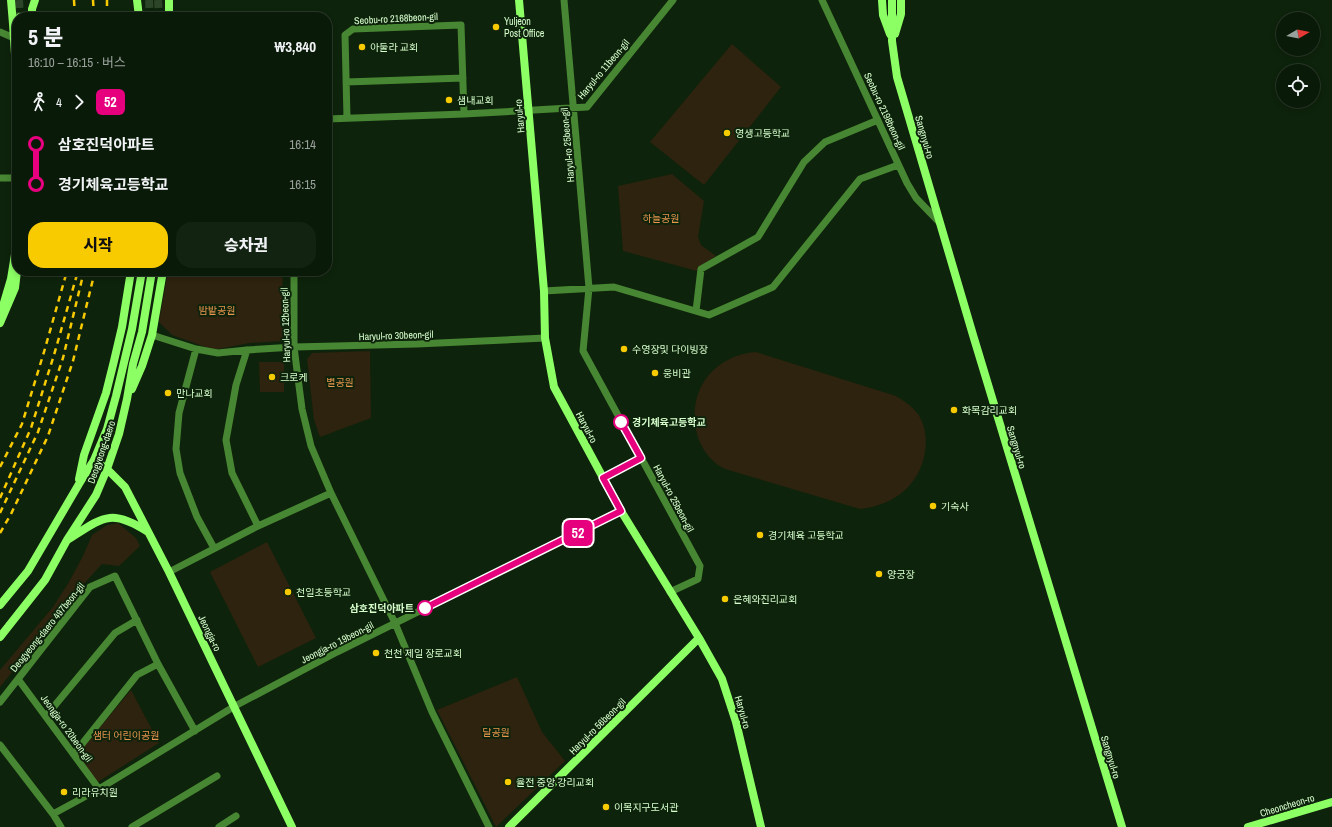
<!DOCTYPE html>
<html lang="ko">
<head>
<meta charset="utf-8">
<style>
  body { margin:0; font-family:"Archivo Narrow","Noto Sans KR",sans-serif; background:#132312; color:#f1f3f6; height:100vh; display:flex; flex-direction:column; font-size:15px; white-space:nowrap }
  * { box-sizing:border-box; margin:0 }
  p { font-size:13px; color:#99a19c }
  .icon { flex:none; width:22px; height:22px; fill:none; stroke:currentColor; stroke-width:2; stroke-linecap:round; stroke-linejoin:round }
  .map { position:relative; flex:1; overflow:hidden }
  .side { position:absolute; left:12px; top:12px; width:320px; height:264px; display:flex; flex-direction:column; background:#0a1a08; border-radius:16px; box-shadow:0 2px 6px #0003,0 0 0 1px #2a3829 }
  .side>* { flex:none }
  .badge { padding:0 8px; border-radius:6px; font-size:14px; line-height:26px }
  .needle { width:26px; rotate:80deg }
  .fabs { position:absolute; left:1276px; top:12px; display:grid; gap:8px }
  .fabs a { display:grid; place-items:center; width:44px; height:44px; border-radius:50%; background:#0a1a08; box-shadow:0 2px 6px #0003,0 0 0 1px #2a3829; font-size:20px }
  .map>.badge { position:absolute; translate:-50% -50%; box-shadow:0 0 0 2px #fff }
  .legs { display:flex; align-items:center; gap:6px; height:44px; padding:0 16px; font-size:13px }
  .legs p { margin-inline-start:auto }
  .headline { display:flex; align-items:center; justify-content:space-between; height:68px; padding:0 16px }
  h1 { font-size:22px; font-weight:800; line-height:30px }
  .cta { display:flex; gap:8px; margin-top:auto; padding:8px 16px }
  .cta a { flex:1; height:46px; border-radius:16px; background:#f8ca00; color:#111; font-size:16px; font-weight:800; line-height:46px; text-align:center }
  .cta a+a { background:#132312; color:#f1f3f6 }
  ul { padding:0 16px; list-style:none }
  li { display:flex; align-items:center; gap:14px; height:40px; font-size:15px }
  li i { display:grid; place-items:center; width:6px; height:100%; margin:0 5px; background:currentColor }
  li i::after { content:''; width:10px; height:10px; margin:-5px; border:3px solid; border-radius:50%; background:#0a1a08 }
  li p { margin-inline-start:auto }
  li:first-child i { background:linear-gradient(#0000 50%,currentColor 0) }
  li:last-child i { background:linear-gradient(currentColor 50%,#0000 0) }
  .map>svg:first-child { display:block }
  .green { fill:#2d230e }
  .lines { fill:none; stroke-linecap:round; stroke-linejoin:round }
  .secondary-tunnel { stroke:#2c4428; stroke-width:8; stroke-dasharray:8 4; stroke-linecap:butt }
  .street { stroke:#478632; stroke-width:7 }
  .secondary { stroke:#8cff64; stroke-width:8 }
  .rail { stroke:#f8ca00; stroke-width:2.5; stroke-dasharray:6 5; stroke-linecap:butt }
  .line-1-casing { stroke:#fff; stroke-width:9 }
  .line-1 { stroke:#e6007e; stroke-width:6 }
  .poi-dot { fill:#f8ca00; stroke:#0e230b; stroke-width:1.5 }
  .stop-1-dot { fill:#fff; stroke:#e6007e; stroke-width:2 }
  .labels { text-anchor:middle; stroke-width:4; stroke-linejoin:round; paint-order:stroke }
  .street-label { font-size:10px; fill:#d6ffcd; stroke:#0e230b }
  .poi-label { font-size:10px; fill:#d6ffcd; stroke:#0e230b; text-anchor:start }
  .park-label { font-size:10px; fill:#e9964f; stroke:#0e230b }
  .stop-label { font-size:10px; font-weight:bold; fill:#d6ffcd; stroke:#0e230b; text-anchor:start }
</style>
</head>
<body>
<div class="map">
<svg width="1332" height="827" viewBox="0 0 1332 827">
  <rect width="100%" height="100%" fill="#0e230b"/>
  <path class="green" d="M732,44l49,43 -77,98 -54,-43z
    M672,174l32,27 -6,36 3,8 15,11 -19,12v3l-74,-20 -5,-65z
    M168,271h115l-1,25 2,45 -35,2 -35,7 -42,-15 -13,-13z
    M370,351l1,67 -51,19 -6,-17 -7,-61 5,-6z
    M756,352l140,44c8,5 16,10 22,18 15,23 7,59 -13,76 -13,12 -29,17 -45,19l-135,-40c-33,-16 -40,-65 -17,-93 11,-14 30,-23 48,-24z
    M259,362h25v30h-24z
    M118,523l18,15 4,8 -21,20 -17,-2 -30,33 -72,90v-17l53,-63 16,-25 14,-26 9,-21 15,-10z
    M267,542l49,96 -58,29 -48,-95z
    M517,677l25,55 23,29 -69,66 -59,-117z
    M131,690l28,53 -61,39 -21,-27z"/>
  <g class="lines">
    <path class="secondary-tunnel" d="M19,0l1,17
      M149,0l1,17
      M158,0l1,17"/>
    <path class="street" d="M564,0l25,288 -6,63 117,215 -2,13 -28,13
      M822,0l85,183 9,15 24,25
      M0,32l14,6
      M346,82l117,-4
      M347,118l-2,-83 8,-6 108,-4 3,89
      M327,119l137,-5 123,-7 86,-107
      M0,178h17
      M294,271v76l8,62 9,37 20,47 64,130 37,89 57,115
      M544,291l70,-4 95,28 64,-28 87,-108 38,-14
      M696,311l5,-42 57,-32 46,-75 21,-20 53,-22
      M152,335l44,14 22,4 29,-3 47,-3 123,-3 128,-6
      M196,349l-17,64 -3,36 4,24 17,44 17,31
      M247,350l-11,35 -10,55 6,33 26,53
      M603,478l38,-20
      M169,572l89,-46 73,-33
      M18,679l81,110
      M0,702l90,-115 25,-11 43,88 37,67
      M46,716l69,-83 22,-13
      M0,745l53,69 8,13
      M74,754l63,-79 21,-11
      M53,814l46,-25 136,-83 102,-54 284,-141
      M132,827l85,-51
      M219,827l17,-11"/>
    <path class="secondary" d="M11,0l2,24 4,61
      M137,0l2,17
      M169,0v17
      M519,0l25,291 1,47 9,49 67,124 78,127 23,41 14,43 25,105
      M882,0l1,15 7,19
      M892,0v41l5,36 76,258 149,492
      M20,17h8
      M32,17v-8l3,-9
      M147,17l5,-2 10,2
      M895,34l6,-20v-14
      M0,316l11,-37 6,-37
      M0,323l15,-35 2,-17
      M132,389l10,-23 10,-31 11,-64
      M94,460l13,9 18,18 44,85 123,255
      M79,479l5,-24 22,-62 8,-32 8,-34 9,-56
      M69,539c34,-22 42,-31 79,-7
      M0,605l28,-34 51,-87 15,-24 13,-31 9,-33 16,-67 10,-58
      M0,637l45,-57 22,-40 29,-45 11,-26 12,-35 8,-35 6,-35 9,-32 10,-61
      M509,827l190,-189
      M1248,827l84,-25"/>
    <path class="rail" d="M74,0l1,17
      M93,0l1,17
      M107,0v17
      M0,467l22,-43 22,-72 23,-81
      M0,498l31,-70 23,-73 24,-84
      M0,513l38,-81 25,-74 21,-87
      M0,533l11,-19 37,-78 25,-75 22,-90"/>
  </g>
  <g class="lines">
    <defs>
      <path id="line-1" d="M425,608l196,-97 -18,-33 38,-20 -20,-36"/>
    </defs>
    <use href="#line-1" class="line-1-casing"/>
    <use href="#line-1" class="line-1"/>
  </g>
  <g class="poi-dot">
    <circle cx="496" cy="27" r="4"/>
    <circle cx="362" cy="47" r="4"/>
    <circle cx="449" cy="100" r="4"/>
    <circle cx="727" cy="133" r="4"/>
    <circle cx="624" cy="349" r="4"/>
    <circle cx="655" cy="373" r="4"/>
    <circle cx="272" cy="377" r="4"/>
    <circle cx="168" cy="393" r="4"/>
    <circle cx="954" cy="410" r="4"/>
    <circle cx="933" cy="506" r="4"/>
    <circle cx="760" cy="535" r="4"/>
    <circle cx="879" cy="574" r="4"/>
    <circle cx="288" cy="592" r="4"/>
    <circle cx="725" cy="599" r="4"/>
    <circle cx="376" cy="653" r="4"/>
    <circle cx="508" cy="782" r="4"/>
    <circle cx="64" cy="792" r="4"/>
    <circle cx="606" cy="807" r="4"/>
  </g>
  <g class="stop-1-dot">
    <circle cx="621" cy="422" r="7"/>
    <circle cx="425" cy="608" r="7"/>
  </g>
  <g class="labels">
    <g class="street-label">
      <text transform="translate(396 18) rotate(-3)" y="4">Seobu-ro 2168beon-gil</text>
      <text transform="translate(603 69) rotate(-50)" y="4">Haryul-ro 11beon-gil</text>
      <text transform="translate(885 111) rotate(65)" y="4">Seobu-ro 2198beon-gil</text>
      <text transform="translate(519 116) rotate(-95)" y="4">Haryul-ro</text>
      <text transform="translate(925 137) rotate(74)" y="4">Sangnyul-ro</text>
      <text transform="translate(567 145) rotate(-95)" y="4">Haryul-ro 25beon-gil</text>
      <text transform="translate(285 325) rotate(-92)" y="4">Haryul-ro 12beon-gil</text>
      <text transform="translate(396 335) rotate(-2)" y="4">Haryul-ro 30beon-gil</text>
      <text transform="translate(587 427) rotate(62)" y="4">Haryul-ro</text>
      <text transform="translate(1017 447) rotate(73)" y="4">Sangnyul-ro</text>
      <text transform="translate(101 452) rotate(-71)" y="4">Deogyeong-daero</text>
      <text transform="translate(674 498) rotate(62)" y="4">Haryul-ro 25beon-gil</text>
      <text transform="translate(47 627) rotate(-51)" y="4">Deogyeong-daero 497beon-gil</text>
      <text transform="translate(210 633) rotate(64)" y="4">Jeongja-ro</text>
      <text transform="translate(337 642) rotate(-27)" y="4">Jeongja-ro 19beon-gil</text>
      <text transform="translate(743 712) rotate(74)" y="4">Haryul-ro</text>
      <text transform="translate(597 726) rotate(-45)" y="4">Haryul-ro 56beon-gil</text>
      <text transform="translate(67 728) rotate(54)" y="4">Jeongja-ro 20beon-gil</text>
      <text transform="translate(1111 757) rotate(73)" y="4">Sangnyul-ro</text>
      <text transform="translate(1287 805) rotate(-17)" y="4">Cheoncheon-ro</text>
    </g>
    <g class="poi-label">
      <text x="504" y="25">Yuljeon<tspan x="504" dy="12">Post Office</tspan></text>
      <text x="370" y="51">아둘라 교회</text>
      <text x="457" y="104">샘내교회</text>
      <text x="735" y="137">영생고등학교</text>
      <text x="632" y="353">수영장및 다이빙장</text>
      <text x="663" y="377">웅비관</text>
      <text x="280" y="381">크로케</text>
      <text x="176" y="397">만나교회</text>
      <text x="962" y="414">화목감리교회</text>
      <text x="941" y="510">기숙사</text>
      <text x="768" y="539">경기체육 고등학교</text>
      <text x="887" y="578">양궁장</text>
      <text x="296" y="596">천일초등학교</text>
      <text x="733" y="603">은혜와진리교회</text>
      <text x="384" y="657">천천 제일 장로교회</text>
      <text x="516" y="786">율전 중앙 강리교회</text>
      <text x="72" y="796">리라유치원</text>
      <text x="614" y="811">이목지구도서관</text>
    </g>
    <g class="park-label">
      <text x="661" y="222">하늘공원</text>
      <text x="217" y="314">밤밭공원</text>
      <text x="340" y="386">별공원</text>
      <text x="496" y="736">달공원</text>
      <text x="126" y="739">샘터 어린이공원</text>
    </g>
    <g class="stop-label">
      <text x="632" y="426">경기체육고등학교</text>
      <text x="414" y="612" text-anchor="end">삼호진덕아파트</text>
    </g>
  </g>
</svg>
<div class="fabs">
<a><svg class="needle" viewBox="-14 -14 28 28"><path d="M0-13l5 13h-10z" fill="#e53935"/><path d="M0 13l5-13h-10z" fill="#99a19c"/></svg></a>
<a><svg class="icon" aria-label="locate" viewBox="0 0 24 24"><circle cx="12" cy="12" r="6"/><path d="M12 2v4M12 18v4M2 12h4M18 12h4"/></svg></a>
</div>
<b class="badge" style="left:578px;top:533px;background:#e6007e;color:#fff">52</b>
<section class="side">
<div class="headline"><div><h1>5 분</h1><p>16:10 – 16:15 · 버스</p></div><b>₩3,840</b></div>
<div class="legs"><svg class="icon" aria-label="walk" viewBox="0 0 24 24"><circle cx="13" cy="4" r="2"/><path d="M13 8l-2 6 4 7M11 14l-3 7M7 12l3-4h3l4 4"/></svg>4<svg class="icon" aria-label="forward" viewBox="0 0 24 24"><path d="M9 5l7 7-7 7"/></svg><b class="badge" style="background:#e6007e;color:#fff">52</b></div>
<ul>
<li><i style="color:#e6007e"></i><b>삼호진덕아파트</b><p>16:14</p></li>
<li><i style="color:#e6007e"></i><b>경기체육고등학교</b><p>16:15</p></li>
</ul>
<div class="cta"><a>시작</a><a>승차권</a></div>
</section>
</div>
</body>
</html>
